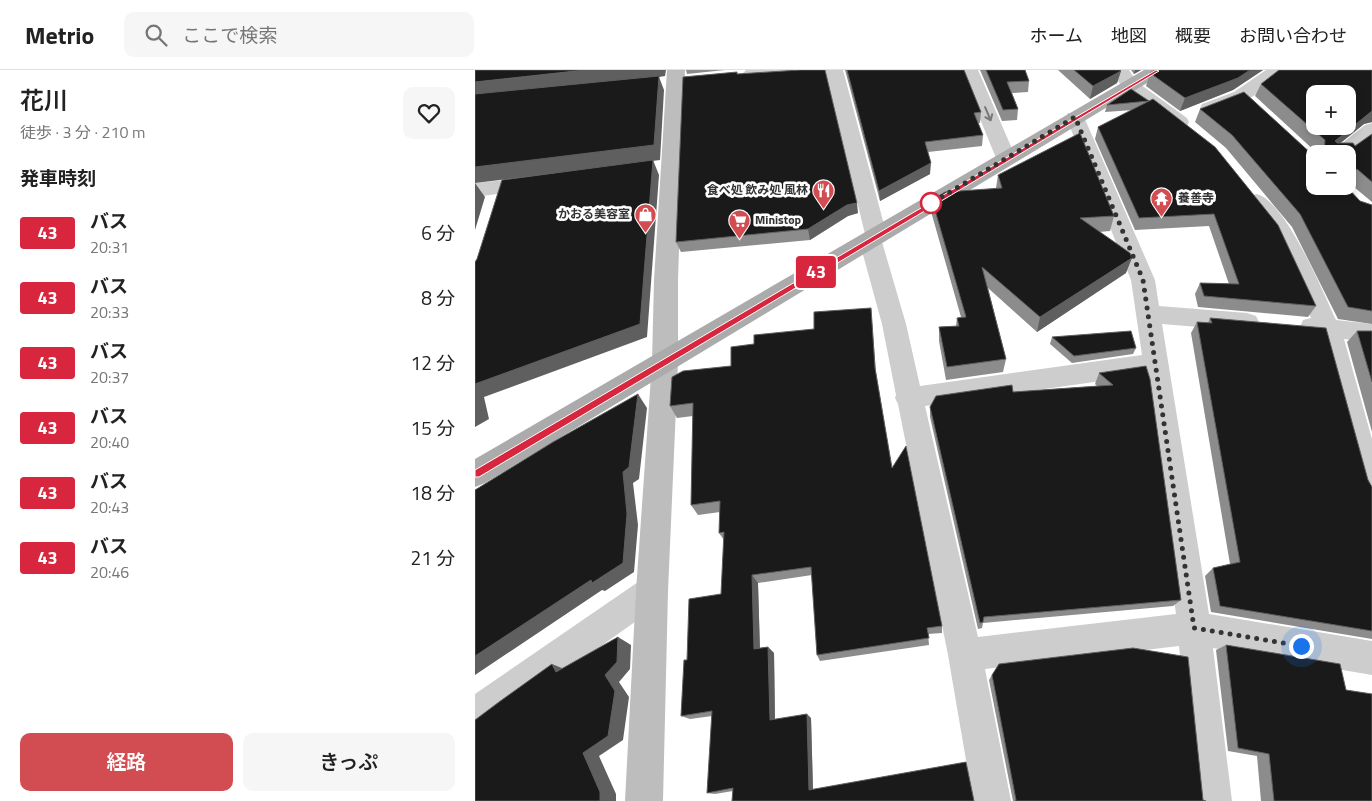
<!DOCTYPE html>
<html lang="ja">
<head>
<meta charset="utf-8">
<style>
  body { margin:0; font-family:"Titillium Web","Noto Sans JP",sans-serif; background:#f6f6f6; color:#222; height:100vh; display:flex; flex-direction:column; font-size:19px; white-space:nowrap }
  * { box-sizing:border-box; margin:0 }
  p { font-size:16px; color:#767676 }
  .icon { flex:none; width:28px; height:28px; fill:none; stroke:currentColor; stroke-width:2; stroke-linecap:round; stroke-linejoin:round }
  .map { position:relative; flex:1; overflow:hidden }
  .details { display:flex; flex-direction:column; background:#fff; width:475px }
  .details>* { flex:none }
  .badge { padding:0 10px; border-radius:4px; font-size:18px; line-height:32px }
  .buttons { position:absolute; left:831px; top:15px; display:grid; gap:10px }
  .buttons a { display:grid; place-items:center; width:50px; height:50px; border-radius:10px; background:#fff; box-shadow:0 2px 8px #0003; font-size:25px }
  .you { position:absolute; width:25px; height:25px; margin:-12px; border:4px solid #fff; border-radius:50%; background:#1a73e8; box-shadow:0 0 0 8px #1a73e833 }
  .map>.badge { position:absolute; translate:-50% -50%; box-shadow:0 0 0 2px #fff }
  h2 { padding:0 20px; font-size:19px; line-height:45px }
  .round { display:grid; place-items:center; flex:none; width:52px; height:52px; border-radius:10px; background:#f6f6f6 }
  .headline { display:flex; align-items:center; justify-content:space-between; height:85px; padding:0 20px }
  h1 { font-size:24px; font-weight:600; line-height:38px }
  .cta { display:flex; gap:10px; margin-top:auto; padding:10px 20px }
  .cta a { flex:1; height:58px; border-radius:10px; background:#d24d52; color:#fff; font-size:20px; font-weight:600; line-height:58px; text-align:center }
  .cta a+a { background:#f6f6f6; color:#222 }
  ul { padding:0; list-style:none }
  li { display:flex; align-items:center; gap:15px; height:65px; padding:0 20px }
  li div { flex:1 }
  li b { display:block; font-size:19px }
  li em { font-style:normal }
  li .badge { min-width:55px; font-weight:700; text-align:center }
  header { display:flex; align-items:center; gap:30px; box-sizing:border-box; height:70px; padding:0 25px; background:#fff; border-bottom:1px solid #e0e0e0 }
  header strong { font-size:24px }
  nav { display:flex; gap:28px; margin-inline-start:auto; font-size:18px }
  .search { width:350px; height:45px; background:#f6f6f6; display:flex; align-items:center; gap:12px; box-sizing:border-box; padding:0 18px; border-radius:10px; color:#767676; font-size:19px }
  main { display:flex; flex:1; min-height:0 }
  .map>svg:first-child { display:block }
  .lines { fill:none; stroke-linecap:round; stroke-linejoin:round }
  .street { fill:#cdcdcd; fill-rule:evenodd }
  .secondary { fill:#bdbdbd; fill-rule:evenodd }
  .primary { fill:#ababab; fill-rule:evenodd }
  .wall { fill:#8c8c8c }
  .shaded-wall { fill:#5f5f5f }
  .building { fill:#1a1a1a; stroke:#5f5f5f; fill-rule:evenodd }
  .oneway { stroke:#787878 }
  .line { fill:#d7263d; stroke:#fff }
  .walk { stroke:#333; stroke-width:5; stroke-dasharray:0 9 }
  .stop-dot { fill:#fff; stroke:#d7263d; stroke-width:2.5 }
  .labels { text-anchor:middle; stroke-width:5; stroke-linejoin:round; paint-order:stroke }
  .far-poi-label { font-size:12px; font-weight:bold; fill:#333; stroke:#fff; text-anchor:end }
</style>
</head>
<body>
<header>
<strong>Metrio</strong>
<div class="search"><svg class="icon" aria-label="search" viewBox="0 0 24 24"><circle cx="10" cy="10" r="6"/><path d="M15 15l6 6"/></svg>ここで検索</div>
<nav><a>ホーム</a><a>地図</a><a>概要</a><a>お問い合わせ</a></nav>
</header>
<main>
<section class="details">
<div class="headline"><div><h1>花川</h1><p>徒歩 · 3 分 · 210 m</p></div><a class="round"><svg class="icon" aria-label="heart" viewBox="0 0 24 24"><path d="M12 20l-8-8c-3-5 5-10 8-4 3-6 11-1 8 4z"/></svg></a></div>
<h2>発車時刻</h2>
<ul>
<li><span class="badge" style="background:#d7263d;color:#fff">43</span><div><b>バス</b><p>20:31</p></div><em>6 分</em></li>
<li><span class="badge" style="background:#d7263d;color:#fff">43</span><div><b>バス</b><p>20:33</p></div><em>8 分</em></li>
<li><span class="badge" style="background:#d7263d;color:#fff">43</span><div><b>バス</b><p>20:37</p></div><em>12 分</em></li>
<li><span class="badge" style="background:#d7263d;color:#fff">43</span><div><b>バス</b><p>20:40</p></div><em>15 分</em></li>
<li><span class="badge" style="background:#d7263d;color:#fff">43</span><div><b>バス</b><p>20:43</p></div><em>18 分</em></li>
<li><span class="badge" style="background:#d7263d;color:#fff">43</span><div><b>バス</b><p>20:46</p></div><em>21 分</em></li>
</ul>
<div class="cta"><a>経路</a><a>きっぷ</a></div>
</section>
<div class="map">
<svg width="897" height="731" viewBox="0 0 897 731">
  <rect width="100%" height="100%" fill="#fff"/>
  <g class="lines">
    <path class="street" d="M271,0h60l-3,4 -6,1 -46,4 -6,-1 -3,-4z
      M350,0h18l44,166 -5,6 24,82 14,62 222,-31 -11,-75 -65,-163 2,-4h14l2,4 71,163 4,26 88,7 9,3 3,6 -3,6 -9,3 -85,-7 47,290 163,27v34l-159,-27 19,153h-38l-15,-155 -194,23 26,132h-38l-25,-146 -50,-251 -3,-6 1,-3 -14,-71 -23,-84 6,-6zM669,305l32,239 -198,23 -53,-231z
      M485,0h18l38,88 -3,4 -7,2 -7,-2 -3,-4z
      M636,0h18l8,12 50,36 2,4 -2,4h-14l-49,-36z
      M791,0h21c-11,16 -65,47 -85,42l-2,-4 2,-4 32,-12z
      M897,53v15l-25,19v-3h-18l36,-29z
      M61,107l7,1 3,5 -3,5 -68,9v-14z
      M782,124c29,8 66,98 79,126l36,4v18l-28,-3 28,100v63l-10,-4 -4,-9 -40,-152 -15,-3 -3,-7 3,-7 8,-2 -38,-82 -26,-35 3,-5z
      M177,505l11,5 5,11 -5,11 -176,125 -12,6v-39l166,-114z"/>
    <path class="secondary" d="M192,0h18l-7,210v82l-10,229 -5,210h-38l11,-210 16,-229 2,-82z"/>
    <path class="primary" d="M669,0h21l-3,4 -677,409 -10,4v-28z"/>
  </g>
  <path class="wall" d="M211,0h39l-38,4z
    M370,0h119l17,42 -1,11h-2l5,12 -1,11 -54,6 2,22 -50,27z
    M505,0h45l4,11 -1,11 -16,1 6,16 -1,11 -15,1z
    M583,0h62l1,1 -4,12 -27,16z
    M656,0h10l-7,4z
    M680,0h108l-30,20 -53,21 -34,-25 4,-13z
    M897,0v52l-8,2 -24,19 15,3 17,-12v68l-24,-20h-1v-28h-30v-1l-62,-57 6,-12z
    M262,4l121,139 -10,3 -38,24 -129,12 -5,-10z
    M674,31l167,205 -8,11 -110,-10 -3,-13 5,-11 29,1 -20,-58 -74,4 -40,-91 3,-12 35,-17 -28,2 2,-7z
    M725,39l114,48 46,44 12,4v119l-34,-5 -46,-92 -66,-79 -31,-26z
    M523,105l116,41 -4,15 -11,1 27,41 -89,59 -49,-44 18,71 -3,13 -57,8 -7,-39v-14l17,-1 1,-8 4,-1 -29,-102v-15l64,-12z
    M396,238l5,64 16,96 50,158v7l-14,1 1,11 -109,16 -3,-6 -5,-80 -54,8 2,65 8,-1 6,6 1,66 36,-1 2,71 161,12 -241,-10 -18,3 -8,-1 5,-77 -22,3 -9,-3 6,-56 34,-66 3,-54 -5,-7 1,-21 -22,3 -7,-10 2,-89 -16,2 -7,-12 61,-40 23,-22 60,-15z
    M735,248l158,162 4,7v152l-161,-27 -6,-36 8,-8 17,-4 -39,-231 6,-11 11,1z
    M882,261h15v101l-25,-90z
    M577,267l84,11 -3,6 -61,9 -22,-19z
    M671,296l35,234 -8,6 -190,17 -1,5 -4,1 -48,-212v-10l83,-15 84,-6 -2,-2 4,-11z
    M751,575l120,45 26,111h-111l-4,-45 -29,-5 -12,-101z
    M517,605l211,125 3,1h-193l-24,-121z"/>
  <path class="shaded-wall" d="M110,0h81l-1,6 -6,1 5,13 -4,70 -185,23v-101z
    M660,0h6l-7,4z
    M775,0h13l-30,20 -53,21 5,-13z
    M646,1l-4,12 -27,16 3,-13z
    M897,41v11l-8,2 -37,30 8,-13z
    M178,90l6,15 -12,162 -163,60 5,22 -14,8v-43z
    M456,93l-1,11 -50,27 -1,-10z
    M882,99l-10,13v-1l6,-9z
    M0,113l10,14 -10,33z
    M382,133l1,10 -10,3 -38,24 -2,-11 39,-24z
    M657,188l-6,15 -89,59 3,-15z
    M163,324l9,14 -8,71 -6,4 5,42 -4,47 -29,19 -3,-1 -127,85v-19l148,-184z
    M277,505l6,8 2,72 -6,-6z
    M143,567l13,8 -1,24 -11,13 10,15 -6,43 -24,16 17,38v7h-16l-17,-48 22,-78z
    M293,577l6,6 1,70 -5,-3z
    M77,594l17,7 -13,1z
    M332,644l4,4 2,73 -4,-1z"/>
  <path class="building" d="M0,0h110l-110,12z
    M325,0h25l32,133 -10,2 -39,24 -132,13 7,-165 54,-5v2z
    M372,0h117l17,42 -7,1 9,22 -58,7 6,21 -52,28z
    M511,0h39l4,11 -22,1 11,27 -15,1z
    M599,0h46l1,1 -28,15z
    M680,0h95l-12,8 -53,20 -35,-25z
    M804,0h93v41l-37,30 2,2h16l2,3 17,-12v48l-15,-13 -4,3h-6v-18h-23l1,-14 -64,-56zM840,24h32v32h-32z
    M184,6l-5,69 -179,22v-73z
    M656,19l18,12 -42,4z
    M769,22l71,65v29h31l14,15 12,4v106l-24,-4 -48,-93 -68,-79 -32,-26z
    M678,29l62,48 63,78 38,81 -112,-10 -4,-13 39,1 -25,-70 -75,4 -41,-91z
    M605,63l34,83 -34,2 50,35 2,5 -92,59 -58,-50 24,92 -59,8 -8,-40 20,-1 -2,-8 9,-1 -34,-117 13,-8 57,-4 -4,-13z
    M178,90l-13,164 -165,60v-122l2,-3 25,-79z
    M396,238l4,60 17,100 14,-22 36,180 -15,2 2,10 -112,17 -6,-88 -59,8 2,74 14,-2 2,73 37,-6 2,76 157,-28 8,39h-242l1,-13 -26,5 5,-82 -31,5 3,-56h3l2,-61 32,-5 3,-62 -5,1 1,-32 -29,4 2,-102 -23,3 2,-29 11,-6 48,-5v-19l23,-3v-9l60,-6v-17z
    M735,248l116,10 42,152 4,7v144l-152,-25 -7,-38 27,-6 -43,-240 15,1z
    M656,261l5,17 -62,8 -22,-19z
    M882,261h15v51z
    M671,296l4,13 31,221 -197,17 -1,5 -3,1 -50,-216 6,-11 76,-11 1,7 100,-7 -14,-12z
    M163,324l-9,73 -6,5 4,42 -4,49 -31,20 -1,-3 -116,76v-166l78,-48z
    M143,567l-1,25 -12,13 10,16 -7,45 -25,17 17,39v9h-125v-81l24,-18 53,-38 4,8z
    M751,575l114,19 6,26 26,4v107h-98l-5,-47 -31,-6z
    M658,578l55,9 15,143 3,1h-191l1,-1 -24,-125 7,-11z"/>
  <defs><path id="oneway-shaft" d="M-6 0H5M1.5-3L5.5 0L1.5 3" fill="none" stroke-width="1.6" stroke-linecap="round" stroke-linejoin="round" transform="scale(1.25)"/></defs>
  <use class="oneway" href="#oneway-shaft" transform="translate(513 44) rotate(67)"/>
  <path class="line" d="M681,0l3,1 -680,406h-4v-7z"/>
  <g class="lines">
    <path class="walk" d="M456,133l-6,4 150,-90 68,163 51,348 107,18"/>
  </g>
  <defs>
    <symbol id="restaurant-pin" viewBox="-11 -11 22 30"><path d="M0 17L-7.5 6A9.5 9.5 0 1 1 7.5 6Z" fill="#d24d52" stroke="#fff"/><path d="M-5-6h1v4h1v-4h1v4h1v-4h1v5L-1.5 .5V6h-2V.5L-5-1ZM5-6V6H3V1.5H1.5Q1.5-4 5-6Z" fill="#fff"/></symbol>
    <symbol id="temple-pin" viewBox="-11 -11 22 30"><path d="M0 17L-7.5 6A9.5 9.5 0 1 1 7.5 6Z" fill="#d24d52" stroke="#fff"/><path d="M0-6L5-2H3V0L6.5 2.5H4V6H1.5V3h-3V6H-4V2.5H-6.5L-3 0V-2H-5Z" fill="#fff"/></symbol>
    <symbol id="shop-pin" viewBox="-11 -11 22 30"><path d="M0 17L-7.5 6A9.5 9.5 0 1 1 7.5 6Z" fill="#d24d52" stroke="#fff"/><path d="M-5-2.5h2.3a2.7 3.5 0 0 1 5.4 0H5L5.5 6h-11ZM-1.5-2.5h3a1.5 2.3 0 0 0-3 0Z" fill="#fff"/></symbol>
    <symbol id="supermarket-pin" viewBox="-11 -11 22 30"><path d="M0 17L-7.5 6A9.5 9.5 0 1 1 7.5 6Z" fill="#d24d52" stroke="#fff"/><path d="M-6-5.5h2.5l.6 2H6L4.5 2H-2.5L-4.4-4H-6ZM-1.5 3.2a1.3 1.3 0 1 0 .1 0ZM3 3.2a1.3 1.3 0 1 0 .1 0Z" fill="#fff"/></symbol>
  </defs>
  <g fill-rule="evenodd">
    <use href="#restaurant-pin" x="336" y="108" width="25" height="34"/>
    <use href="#temple-pin" x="674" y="116" width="25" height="34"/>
    <use href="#shop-pin" x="158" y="132" width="25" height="34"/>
    <use href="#supermarket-pin" x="252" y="138" width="25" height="34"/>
  </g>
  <circle class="stop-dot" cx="456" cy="133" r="10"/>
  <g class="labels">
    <g class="far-poi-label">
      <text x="333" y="124">食べ処 飲み処 風林</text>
      <text x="703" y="132" text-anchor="start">養善寺</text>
      <text x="155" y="148">かおる美容室</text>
      <text x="280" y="154" text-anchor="start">Ministop</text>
    </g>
  </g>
</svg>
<div class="buttons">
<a>+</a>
<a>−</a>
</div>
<div class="you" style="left:826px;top:576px"></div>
<b class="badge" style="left:341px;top:202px;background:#d7263d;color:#fff">43</b>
</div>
</main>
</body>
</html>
